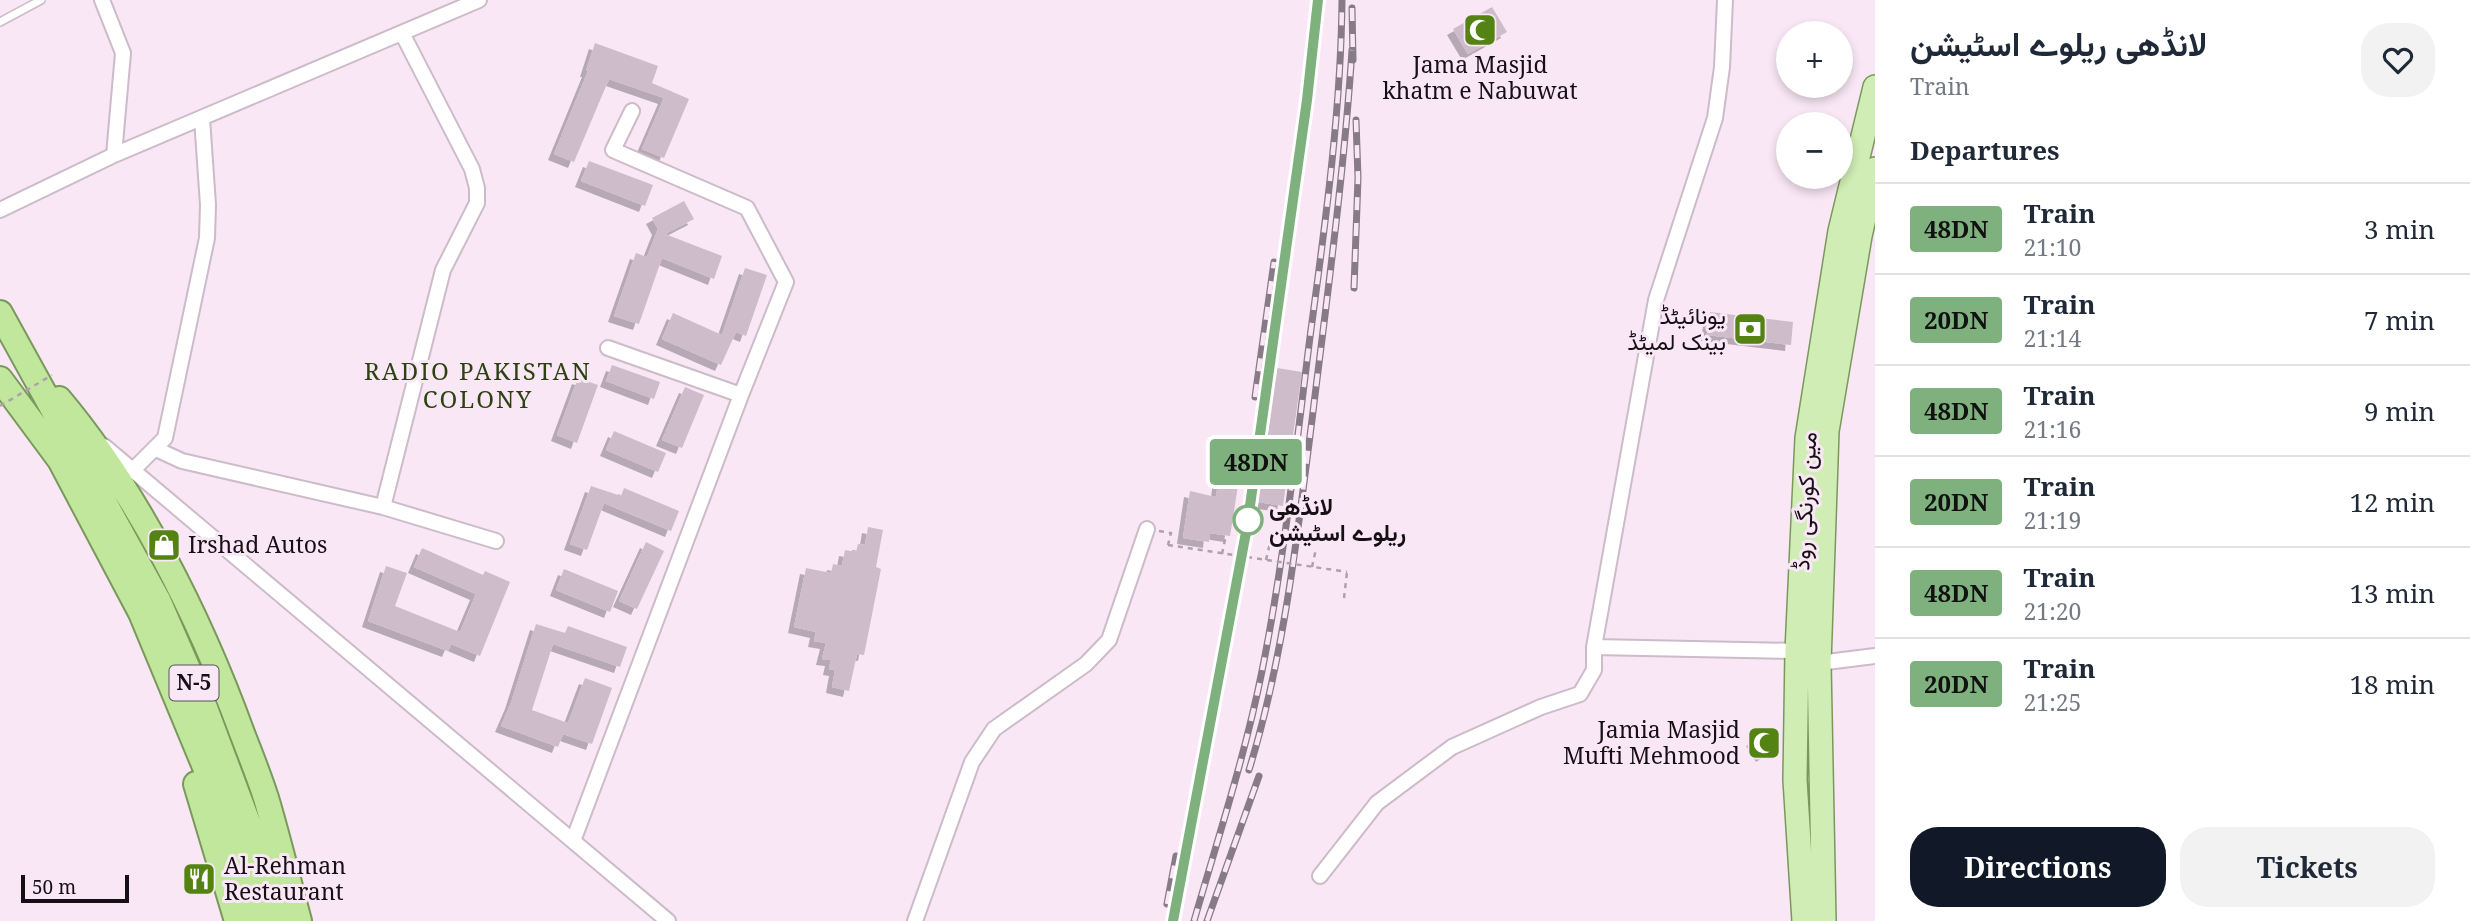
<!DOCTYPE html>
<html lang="en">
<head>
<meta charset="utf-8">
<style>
  body { margin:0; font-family:"Noto Serif",Vazirmatn,serif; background:#f2f2f3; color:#1f2937; height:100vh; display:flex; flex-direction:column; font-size:26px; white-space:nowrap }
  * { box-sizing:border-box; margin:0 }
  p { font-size:23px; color:#747a83 }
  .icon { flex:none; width:38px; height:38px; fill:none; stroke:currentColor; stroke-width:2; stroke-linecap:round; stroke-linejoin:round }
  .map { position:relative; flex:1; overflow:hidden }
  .drawer { display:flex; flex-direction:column; background:#fff; width:595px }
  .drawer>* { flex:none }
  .badge { padding:0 14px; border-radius:5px; font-size:24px; line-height:46px }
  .controls { position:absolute; left:1776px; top:21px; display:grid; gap:14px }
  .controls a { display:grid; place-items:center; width:77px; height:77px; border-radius:50%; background:#fff; box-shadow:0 4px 10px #0003; font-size:35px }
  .scale { position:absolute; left:21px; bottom:18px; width:108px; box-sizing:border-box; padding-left:7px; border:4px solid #161015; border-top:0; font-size:19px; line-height:24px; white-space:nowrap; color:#161015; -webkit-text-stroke:5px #f9e7f5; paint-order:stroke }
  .map>.badge { position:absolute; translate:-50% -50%; box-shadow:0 0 0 4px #fff }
  h2 { padding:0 35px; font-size:26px; line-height:63px }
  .round { display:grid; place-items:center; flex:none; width:74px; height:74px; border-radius:28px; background:#f2f2f3 }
  .headline { display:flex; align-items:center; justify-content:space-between; height:119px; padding:0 35px }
  h1 { font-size:33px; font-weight:700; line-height:52px }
  .action { display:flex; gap:14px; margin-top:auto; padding:14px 35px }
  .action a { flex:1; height:80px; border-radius:28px; background:#111827; color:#fff; font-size:28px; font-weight:700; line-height:80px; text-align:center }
  .action a+a { background:#f2f2f3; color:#1f2937 }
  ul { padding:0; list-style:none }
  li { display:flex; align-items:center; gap:21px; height:91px; padding:0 35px; border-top:2px solid #e0e1e3 }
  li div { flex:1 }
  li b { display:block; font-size:26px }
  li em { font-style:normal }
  li .badge { min-width:77px; font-weight:700; text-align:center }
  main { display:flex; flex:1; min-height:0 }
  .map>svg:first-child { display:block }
  .building { fill:#cebcca; filter:url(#shadow) }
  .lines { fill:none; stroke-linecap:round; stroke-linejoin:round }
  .service-casing { stroke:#ccbbc8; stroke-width:10 }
  .minor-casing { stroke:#ccbbc8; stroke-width:18 }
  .primary-casing { stroke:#7a985c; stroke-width:26 }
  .trunk-casing { stroke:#7a985c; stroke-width:28 }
  .path { stroke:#afa1ac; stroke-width:2.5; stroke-dasharray:5 5; stroke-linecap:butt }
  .service { stroke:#fff; stroke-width:7 }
  .minor { stroke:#fff; stroke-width:14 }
  .primary { stroke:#d0edb5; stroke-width:23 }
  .trunk { stroke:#c0e79c; stroke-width:24 }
  .rail-casing { stroke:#877b85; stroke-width:7 }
  .rail { stroke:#f9e7f5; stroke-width:4.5; stroke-dasharray:13; stroke-linecap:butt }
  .path-bridge { stroke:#afa1ac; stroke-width:2.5; stroke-dasharray:5 5; stroke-linecap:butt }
  .line-casing { stroke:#fff; stroke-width:16 }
  .line { stroke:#7fb17f; stroke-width:10 }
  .stop-dot { fill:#fff; stroke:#7fb17f; stroke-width:3.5 }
  .labels { text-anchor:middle; stroke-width:6; stroke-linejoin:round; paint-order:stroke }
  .shield { fill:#f9e7f5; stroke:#5a5058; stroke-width:2 }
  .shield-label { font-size:21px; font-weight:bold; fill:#161015 }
  .poi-label { font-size:23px; fill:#161015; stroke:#f9e7f5; text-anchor:end }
  .street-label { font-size:23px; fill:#161015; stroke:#f9e7f5 }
  .stop-label { font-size:23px; font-weight:bold; fill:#161015; stroke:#f9e7f5; text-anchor:start }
  .neighbourhood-label { font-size:24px; letter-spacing:2px; fill:#2c4311; stroke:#f9e7f5 }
</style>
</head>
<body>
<main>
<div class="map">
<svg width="1875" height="921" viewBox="0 0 1875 921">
  <defs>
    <filter id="shadow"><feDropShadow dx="-6" dy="6" stdDeviation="0" flood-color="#0004"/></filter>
  </defs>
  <rect width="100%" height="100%" fill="#f9e7f5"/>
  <path class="building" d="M1492,7l15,25 -39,22 -15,-25z
    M595,43l63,23 -6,17 37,16 -25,59 -22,-9 22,-51 -55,-19 -35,83 -20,-8 34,-83h-2z
    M589,161l64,24 -8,21 -64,-25z
    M684,201l10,18 -29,15 57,22 -8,23 -52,-21 -23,66 -25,-8 22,-63 11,4 11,-28 -6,-11z
    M745,268l22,7 -21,61 -10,-4 -15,33 -59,-26 11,-26 49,22z
    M1710,312l83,10 -2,23 -84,-10z
    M612,365l48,17 -6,17 -48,-18z
    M1277,368l25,4 -19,134 -25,-4z
    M578,378l20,7 -21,58 -20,-8z
    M685,387l19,8 -22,53 -20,-8z
    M614,431l52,22 -8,19 -52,-22z
    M1221,464l20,3 -11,69 -20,-3 -1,9 -26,-4 7,-47 26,6z
    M591,486l30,10 3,-8 55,23 -8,20 -67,-28 -17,47 -17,-6z
    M868,527l15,3 -7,37 5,2 -17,86 -7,-1 -8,37 -17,-4 3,-17 -6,-1 2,-9 -9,-1 4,-16 -12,-2 2,-9 -22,-5 12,-59 25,5 2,-9 9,2 3,-16 11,2 2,-8 7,1z
    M646,542l18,9 -27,58 -18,-8z
    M422,548l61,27 2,-4 25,11 -30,74 -29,-12 -3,7 -80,-30 18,-55 21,7 -12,33 65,26 16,-38 -62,-27z
    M564,569l54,22 -8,21 -54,-22z
    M536,624l29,9 3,-7 59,21 -7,20 -67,-23 -21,66 36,13 17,-45 27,10 -20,56 -29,-10 -5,13 -57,-21 10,-23z
    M1765,731l11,16 -14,9 -10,-16z"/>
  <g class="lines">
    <defs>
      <path id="service" d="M0,22l41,-22"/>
      <path id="minor" d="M102,0l21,53 -9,102
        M0,210l114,-55 365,-155
        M608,348l133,47
        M104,446l564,475
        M156,449l26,12 201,46 113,34
        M133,470l32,-32 42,-200 1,-33 -6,-87
        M383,507l60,-237 34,-67v-15l-5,-19 -70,-136
        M1594,647l203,4
        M1819,663l56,-7
        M573,841l168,-446 45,-113 -39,-74 -134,-58 19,-39
        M1320,876l57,-73 75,-56 89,-40 39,-13 14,-24v-23l62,-347 59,-182 7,-51 3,-67
        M915,921l57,-159 22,-33 92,-65 23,-24 38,-111"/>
      <path id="primary" d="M1804,921l-9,-141 2,-129 10,-213 33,-207 35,-144
        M1824,921l-5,-258 8,-232 33,-195 15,-67"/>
      <path id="trunk" d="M0,313l158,287 47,108 51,136 22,77
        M0,379l60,81 81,153 81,195 22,64 10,49
        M59,399c79,94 141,219 183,334 8,21 17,43 24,65 12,40 22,82 33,123
        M196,784l41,137"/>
    </defs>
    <use href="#service" class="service-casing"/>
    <use href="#minor" class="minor-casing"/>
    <use href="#primary" class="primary-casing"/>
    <use href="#trunk" class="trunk-casing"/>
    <path class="path" d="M1159,531l12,2 -3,12
      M1222,554l4,-19
      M1266,560l5,-21
      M1312,567l4,-18
      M1344,598l3,-26"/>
    <use href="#service" class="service"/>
    <use href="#minor" class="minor"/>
    <use href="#primary" class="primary"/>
    <use href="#trunk" class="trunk"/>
    <defs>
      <path id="rail" d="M1352,8l1,52
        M1354,288l4,-110 -2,-58
        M1255,397l19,-135
        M1249,770c35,-113 48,-233 63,-350 15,-123 32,-246 40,-370
        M1167,904l9,-48
        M1173,921l74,-394 64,-454 7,-73
        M1194,921c24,-83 51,-165 68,-250 22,-110 34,-223 48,-334 15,-112 31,-225 32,-337
        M1207,921l52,-145"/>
    </defs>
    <use href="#rail" class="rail-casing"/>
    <use href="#rail" class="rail"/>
    <path class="path-bridge" d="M0,406l52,-31
      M1168,545l179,27"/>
  </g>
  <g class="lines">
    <defs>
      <path id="line" d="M1173,921l74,-394 60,-427 11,-100"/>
    </defs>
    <use href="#line" class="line-casing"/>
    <use href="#line" class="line"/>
  </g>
  <defs>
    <symbol id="mosque-square" viewBox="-11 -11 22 22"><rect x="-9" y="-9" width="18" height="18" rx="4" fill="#548314" stroke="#f9e7f5"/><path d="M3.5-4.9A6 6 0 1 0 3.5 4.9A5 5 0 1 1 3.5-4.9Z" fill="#fff"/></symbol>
    <symbol id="bank-square" viewBox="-11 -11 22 22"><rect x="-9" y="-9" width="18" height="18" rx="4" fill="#548314" stroke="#f9e7f5"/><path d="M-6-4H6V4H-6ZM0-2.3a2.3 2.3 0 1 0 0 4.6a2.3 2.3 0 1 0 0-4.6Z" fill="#fff"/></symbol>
    <symbol id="shop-square" viewBox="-11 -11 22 22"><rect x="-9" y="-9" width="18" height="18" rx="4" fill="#548314" stroke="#f9e7f5"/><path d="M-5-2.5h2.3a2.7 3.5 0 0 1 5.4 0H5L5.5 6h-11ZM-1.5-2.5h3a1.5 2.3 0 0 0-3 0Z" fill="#fff"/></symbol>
    <symbol id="restaurant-square" viewBox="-11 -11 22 22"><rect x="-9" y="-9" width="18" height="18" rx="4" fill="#548314" stroke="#f9e7f5"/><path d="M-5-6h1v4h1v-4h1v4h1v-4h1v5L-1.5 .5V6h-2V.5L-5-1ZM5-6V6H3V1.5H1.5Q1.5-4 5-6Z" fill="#fff"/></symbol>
  </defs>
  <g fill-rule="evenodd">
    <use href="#mosque-square" x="1461" y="11" width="38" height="38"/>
    <use href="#bank-square" x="1731" y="310" width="38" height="38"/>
    <use href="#shop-square" x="145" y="526" width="38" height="38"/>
    <use href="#mosque-square" x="1745" y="724" width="38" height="38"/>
    <use href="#restaurant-square" x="180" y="860" width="38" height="38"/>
  </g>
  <circle class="stop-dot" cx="1248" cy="520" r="14"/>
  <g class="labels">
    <rect class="shield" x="169.5" y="665.5" width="49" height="35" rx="5"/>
    <g class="shield-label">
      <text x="194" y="690">N-5</text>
    </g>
    <g class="poi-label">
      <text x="1480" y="73" text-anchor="middle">Jama Masjid<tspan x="1480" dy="26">khatm e Nabuwat</tspan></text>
      <text x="1726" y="324">یونائیٹڈ<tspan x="1726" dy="26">بینک لمیٹڈ</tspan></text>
      <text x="188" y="553" text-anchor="start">Irshad Autos</text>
      <text x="1740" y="738">Jamia Masjid<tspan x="1740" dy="26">Mufti Mehmood</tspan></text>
      <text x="224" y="874" text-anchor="start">Al-Rehman<tspan x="224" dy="26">Restaurant</tspan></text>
    </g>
    <g class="street-label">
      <text transform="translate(1805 501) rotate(-87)" y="8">مین کورنگی روڈ</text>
    </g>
    <g class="stop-label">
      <text x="1269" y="515">لانڈھی<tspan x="1269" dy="26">ریلوے اسٹیشن</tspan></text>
    </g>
    <g class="neighbourhood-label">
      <text x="478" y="380">RADIO PAKISTAN<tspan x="478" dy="28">COLONY</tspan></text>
    </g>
  </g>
</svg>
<div class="controls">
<a>+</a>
<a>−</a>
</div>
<div class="scale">50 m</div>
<b class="badge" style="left:1256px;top:462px;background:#7fb17f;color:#111">48DN</b>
</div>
<section class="drawer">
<div class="headline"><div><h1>لانڈھی ریلوے اسٹیشن</h1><p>Train</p></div><a class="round"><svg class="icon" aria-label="heart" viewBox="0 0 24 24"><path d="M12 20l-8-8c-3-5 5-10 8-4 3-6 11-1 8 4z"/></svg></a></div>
<h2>Departures</h2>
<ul>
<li><span class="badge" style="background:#7fb17f;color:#111">48DN</span><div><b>Train</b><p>21:10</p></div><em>3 min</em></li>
<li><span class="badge" style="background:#7fb17f;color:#111">20DN</span><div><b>Train</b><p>21:14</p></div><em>7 min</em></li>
<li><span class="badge" style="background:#7fb17f;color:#111">48DN</span><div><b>Train</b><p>21:16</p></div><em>9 min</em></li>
<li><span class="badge" style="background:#7fb17f;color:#111">20DN</span><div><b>Train</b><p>21:19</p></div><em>12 min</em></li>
<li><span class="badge" style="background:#7fb17f;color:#111">48DN</span><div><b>Train</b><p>21:20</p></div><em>13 min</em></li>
<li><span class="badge" style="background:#7fb17f;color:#111">20DN</span><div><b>Train</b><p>21:25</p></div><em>18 min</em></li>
</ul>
<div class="action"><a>Directions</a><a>Tickets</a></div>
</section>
</main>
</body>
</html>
